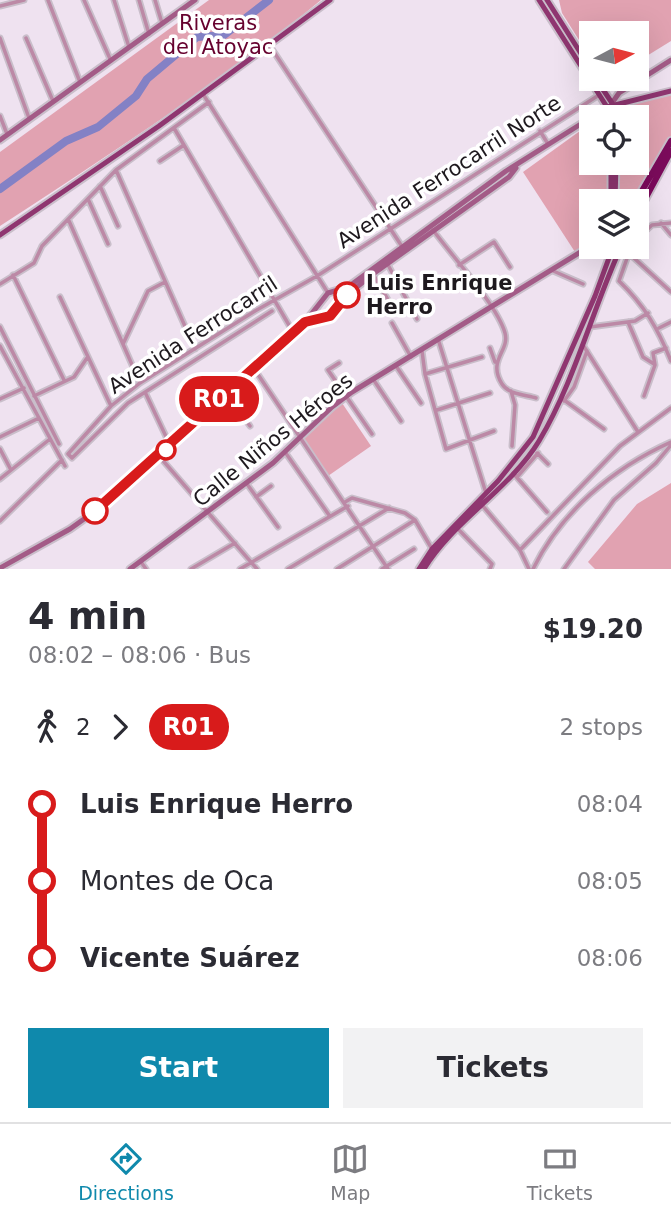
<!DOCTYPE html>
<html lang="en">
<head>
<meta charset="utf-8">
<style>
  body { margin:0; font-family:"DejaVu Sans",sans-serif; background:#f2f2f3; color:#2b2b33; height:100vh; display:flex; flex-direction:column; font-size:26px; white-space:nowrap }
  * { box-sizing:border-box; margin:0 }
  p { font-size:23px; color:#7c7c81 }
  .icon { flex:none; width:38px; height:38px; fill:none; stroke:currentColor; stroke-width:2; stroke-linecap:round; stroke-linejoin:round }
  .map { position:relative; height:569px; overflow:hidden }
  .sheet { display:flex; flex-direction:column; background:#fff; flex:1 }
  .sheet>* { flex:none }
  .badge { padding:0 14px; border-radius:23px; font-size:24px; line-height:46px }
  .needle { width:46px; rotate:83deg }
  .fabs { position:absolute; left:579px; top:21px; display:grid; gap:14px }
  .fabs a { display:grid; place-items:center; width:70px; height:70px; border-radius:0px; background:#fff; box-shadow:0 7px 28px #0002; font-size:35px }
  .map>.badge { position:absolute; translate:-50% -50%; box-shadow:0 0 0 4px #fff }
  .legs { display:flex; align-items:center; gap:10px; height:77px; padding:0 28px; font-size:23px }
  .legs p { margin-inline-start:auto }
  .headline { display:flex; align-items:center; justify-content:space-between; height:119px; padding:0 28px }
  h1 { font-size:38px; font-weight:600; line-height:52px }
  .primary-button { display:flex; gap:14px; margin-top:auto; padding:14px 28px }
  .primary-button a { flex:1; height:80px; border-radius:0px; background:#0f89ac; color:#fff; font-size:28px; font-weight:600; line-height:80px; text-align:center }
  .primary-button a+a { background:#f2f2f3; color:#2b2b33 }
  ul { padding:0 28px; list-style:none }
  li { display:flex; align-items:center; gap:24px; height:77px; font-size:26px }
  li i { display:grid; place-items:center; width:10px; height:100%; margin:0 9px; background:currentColor }
  li i::after { content:''; width:18px; height:18px; margin:-9px; border:5px solid; border-radius:50%; background:#fff }
  li p { margin-inline-start:auto }
  li:first-child i { background:linear-gradient(#0000 50%,currentColor 0) }
  li:last-child i { background:linear-gradient(currentColor 50%,#0000 0) }
  .tabs { display:flex; justify-content:space-around; align-items:center; height:98px; border-top:2px solid #e1e1e2; background:#fff; font-size:19px; color:#7c7c81 }
  .tabs a { display:grid; justify-items:center; gap:4px }
  .tabs .active { color:#0f89ac }
  .map>svg:first-child { display:block }
  .green { fill:#e1a2b1 }
  .lines { fill:none; stroke-linecap:round; stroke-linejoin:round }
  .river { stroke:#8381c5; stroke-width:8 }
  .street-casing { stroke:#c9beca; stroke-width:7 }
  .secondary-casing { stroke:#c9beca; stroke-width:9 }
  .primary-casing { stroke:#c9beca; stroke-width:9 }
  .highway-casing { stroke:#c9beca; stroke-width:10 }
  .street { stroke:#bc89a6; stroke-width:3.5 }
  .secondary { stroke:#a35b87; stroke-width:5 }
  .primary { stroke:#8f3670; stroke-width:5 }
  .highway { stroke:#7c0b5c; stroke-width:6 }
  .line-1-casing { stroke:#fff; stroke-width:16 }
  .line-1 { stroke:#d81b1b; stroke-width:10 }
  .stop-1-dot { fill:#fff; stroke:#d81b1b; stroke-width:3.5 }
  .labels { text-anchor:middle; stroke-width:7; stroke-linejoin:round; paint-order:stroke }
  .park-label { font-size:21px; fill:#66012e; stroke:#fff }
  .street-label { font-size:21px; fill:#1e191e; stroke:#fff }
  .stop-label { font-size:21px; font-weight:bold; fill:#1e191e; stroke:#fff; text-anchor:start }
</style>
</head>
<body>
<div class="map">
<svg width="671" height="569" viewBox="0 0 671 569">
  <rect width="100%" height="100%" fill="#efe2f0"/>
  <path class="green" d="M209,0h112c-101,83 -212,155 -321,226v-74z
    M559,0h112v41l-34,21v-29h-45l-1,26 -29,-46z
    M671,93v46l-37,62h-18l1,-38h20v-46h-18l-2,-10z
    M591,123l1,40h15v38h-15l-1,42 -16,9 -52,-80z
    M342,403l29,43 -43,30 -26,-37z
    M671,483v86h-76l-7,-7 49,-58z"/>
  <g class="lines">
    <path class="river" d="M0,189l66,-48 32,-14 38,-31 11,-17 50,-42 27,-2 45,-35"/>
    <defs>
      <path id="street" d="M48,0l32,82
        M84,0l27,61
        M114,0l15,47
        M139,0l10,34
        M155,0l7,23
        M0,6l24,-6
        M0,38l29,80
        M26,38l27,63
        M270,46l133,202
        M203,94l125,199
        M0,116l7,18
        M174,128l119,204
        M540,131l8,13
        M160,161l24,-16
        M116,170l79,179
        M100,186l18,40
        M88,199l20,45
        M69,221l71,162
        M661,223l10,12
        M433,230c19,26 64,75 72,103 5,18 -18,27 -3,51 6,10 24,11 34,14
        M637,239l15,-14 19,-2
        M622,247l49,45
        M631,247l-12,34c26,25 39,48 52,80
        M387,263l30,56
        M459,265l35,-23 16,25
        M551,270l32,14
        M373,274l22,38
        M13,275l51,105
        M0,284l34,-21 8,-17 74,-76 93,-68
        M480,293l15,-11
        M60,297l51,109
        M628,322l15,35 11,7
        M392,323l19,34
        M0,327l59,117
        M590,327l45,-6 13,-8
        M659,328l12,-6
        M438,339l48,154
        M123,344l25,-53 17,-9
        M583,345l55,87
        M0,346l65,120
        M490,348l5,14
        M422,351l3,23 21,75 48,-18
        M339,363l-11,7 44,64
        M396,366l25,37
        M253,367l135,202
        M425,374l57,-17
        M373,379l28,42
        M511,391l4,14 -3,41
        M145,392l25,53
        M227,395l23,31
        M34,396l40,-19 13,-19
        M644,396l11,-31 -2,-12 13,-5
        M0,399l24,-11
        M564,400l40,29
        M564,401l10,-14 13,-36
        M437,410l53,-17
        M0,437l39,-19
        M0,449l11,21
        M285,452l44,63
        M537,453l11,11
        M159,456l98,113
        M72,458l-4,-4 43,-48 29,-23 115,-72 62,-35 282,-181
        M72,458l56,-55 144,-92
        M513,473l34,39
        M517,477l21,-24
        M0,479l50,-40
        M247,484l31,43
        M256,497l15,-11
        M345,502l7,-4 53,15 10,7 17,29
        M482,505l38,45 9,19
        M0,521l62,-61
        M459,530l33,34 -2,5
        M520,550l100,-104 51,-38
        M141,562l5,7
        M191,569l44,-26
        M240,569l108,-63
        M288,569l101,-61
        M337,569l78,-49
        M382,569l32,-20
        M533,569c28,-57 80,-101 138,-127
        M564,569l50,-69 42,-37 15,-18"/>
      <path id="secondary" d="M612,103l7,-10 52,-33
        M592,117l15,-10
        M0,140l195,-140
        M306,322l24,-6 17,-21 26,-21 136,-97 7,-9
        M0,568l70,-39 42,-30 193,-177 23,-29 20,-6 158,-116 86,-54
        M130,569l143,-106 59,-56 20,-15 240,-147"/>
      <path id="primary" d="M539,0l68,107 3,10
        M547,0l45,71
        M596,79l16,24 4,14
        M607,107l64,-16
        M611,201v-38
        M615,201l1,-38
        M0,235l159,-109 171,-126
        M343,288l4,7
        M419,569l13,-20 66,-68 35,-44 62,-141 18,-49
        M424,569c28,-47 86,-80 115,-128 36,-60 53,-131 82,-194"/>
      <path id="highway" d="M636,201l35,-60
        M637,214l34,-63"/>
    </defs>
    <use href="#street" class="street-casing"/>
    <use href="#secondary" class="secondary-casing"/>
    <use href="#primary" class="primary-casing"/>
    <use href="#highway" class="highway-casing"/>
    <use href="#street" class="street"/>
    <use href="#secondary" class="secondary"/>
    <use href="#primary" class="primary"/>
    <use href="#highway" class="highway"/>
  </g>
  <g class="lines">
    <defs>
      <path id="line-1" d="M95,511l210,-189 25,-6 17,-21"/>
    </defs>
    <use href="#line-1" class="line-1-casing"/>
    <use href="#line-1" class="line-1"/>
  </g>
  <g class="stop-1-dot">
    <circle cx="347" cy="295" r="12"/>
    <circle cx="166" cy="450" r="9"/>
    <circle cx="95" cy="511" r="12"/>
  </g>
  <g class="labels">
    <g class="park-label">
      <text x="218" y="30">Riveras<tspan x="218" dy="24">del Atoyac</tspan></text>
    </g>
    <g class="street-label">
      <text transform="translate(449 172) rotate(-33)" y="7">Avenida Ferrocarril Norte</text>
      <text transform="translate(193 335) rotate(-33)" y="7">Avenida Ferrocarril</text>
      <text transform="translate(273 440) rotate(-39)" y="7">Calle Niños Héroes</text>
    </g>
    <g class="stop-label">
      <text x="366" y="290">Luis Enrique<tspan x="366" dy="24">Herro</tspan></text>
    </g>
  </g>
</svg>
<div class="fabs">
<a><svg class="needle" viewBox="-14 -14 28 28"><path d="M0-13l5 13h-10z" fill="#e53935"/><path d="M0 13l5-13h-10z" fill="#7c7c81"/></svg></a>
<a><svg class="icon" aria-label="locate" viewBox="0 0 24 24"><circle cx="12" cy="12" r="6"/><path d="M12 2v4M12 18v4M2 12h4M18 12h4"/></svg></a>
<a><svg class="icon" aria-label="layers" viewBox="0 0 24 24"><path d="M12 4l9 5-9 5-9-5zM3 14l9 5 9-5"/></svg></a>
</div>
<b class="badge" style="left:219px;top:399px;background:#d81b1b;color:#fff">R01</b>
</div>
<section class="sheet">
<div class="headline"><div><h1>4 min</h1><p>08:02 – 08:06 · Bus</p></div><b>$19.20</b></div>
<div class="legs"><svg class="icon" aria-label="walk" viewBox="0 0 24 24"><circle cx="13" cy="4" r="2"/><path d="M13 8l-2 6 4 7M11 14l-3 7M7 12l3-4h3l4 4"/></svg>2<svg class="icon" aria-label="forward" viewBox="0 0 24 24"><path d="M9 5l7 7-7 7"/></svg><b class="badge" style="background:#d81b1b;color:#fff">R01</b><p>2 stops</p></div>
<ul>
<li><i style="color:#d81b1b"></i><b>Luis Enrique Herro</b><p>08:04</p></li>
<li><i style="color:#d81b1b"></i><span>Montes de Oca</span><p>08:05</p></li>
<li><i style="color:#d81b1b"></i><b>Vicente Suárez</b><p>08:06</p></li>
</ul>
<div class="primary-button"><a>Start</a><a>Tickets</a></div>
</section>
<nav class="tabs">
<a class="active"><svg class="icon" aria-label="directions" viewBox="0 0 24 24"><path d="M12 3l9 9-9 9-9-9zM9 14v-3h6M13 9l2 2-2 2"/></svg>Directions</a>
<a><svg class="icon" aria-label="map" viewBox="0 0 24 24"><path d="M3 6l6-2 6 2 6-2v14l-6 2-6-2-6 2zM9 4v14M15 6v14"/></svg>Map</a>
<a><svg class="icon" aria-label="tickets" viewBox="0 0 24 24"><path d="M3 7h18v10H3zM15 7v10"/></svg>Tickets</a>
</nav>
</body>
</html>
